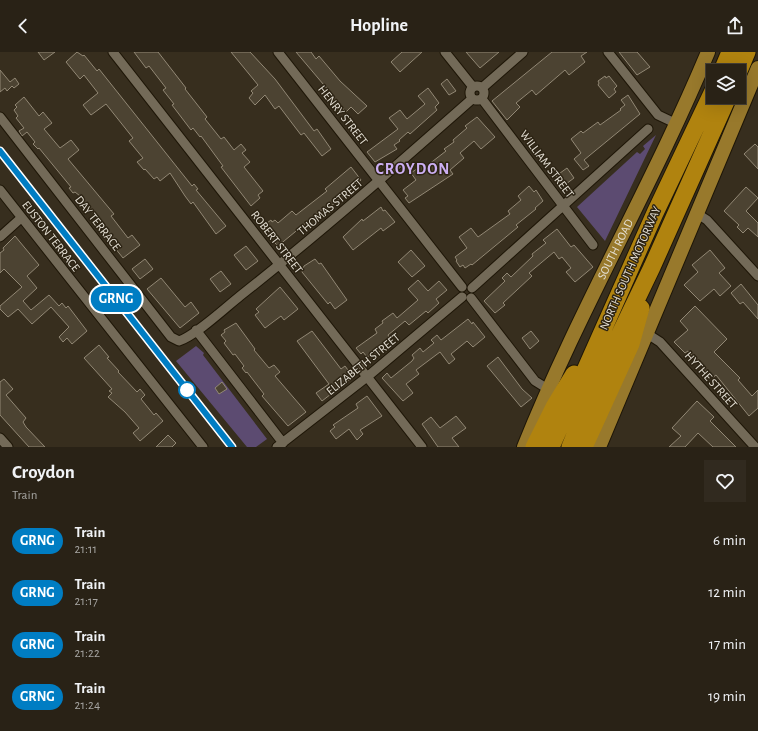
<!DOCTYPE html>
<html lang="en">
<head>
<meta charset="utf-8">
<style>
  body { margin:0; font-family:"Alegreya Sans",sans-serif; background:#312a1f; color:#f1f3f6; height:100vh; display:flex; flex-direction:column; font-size:15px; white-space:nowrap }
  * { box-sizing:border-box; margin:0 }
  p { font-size:13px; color:#a5a4a1 }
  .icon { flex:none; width:22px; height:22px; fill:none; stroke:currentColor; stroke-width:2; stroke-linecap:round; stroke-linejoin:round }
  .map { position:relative; height:395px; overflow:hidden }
  .panel { display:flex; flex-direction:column; background:#292216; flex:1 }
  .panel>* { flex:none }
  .badge { padding:0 8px; border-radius:13px; font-size:14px; line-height:26px }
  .controls { position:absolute; left:706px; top:12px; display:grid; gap:8px }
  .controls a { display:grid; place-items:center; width:40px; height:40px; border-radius:0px; background:#292216; box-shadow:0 4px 16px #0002,0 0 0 1px #453f35; font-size:20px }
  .map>.badge { position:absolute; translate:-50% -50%; box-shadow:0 0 0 2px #fff }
  .round { display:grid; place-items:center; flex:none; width:42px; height:42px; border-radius:0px; background:#312a1f }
  .summary { display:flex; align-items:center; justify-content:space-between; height:68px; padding:0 12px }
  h1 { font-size:19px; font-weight:600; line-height:30px }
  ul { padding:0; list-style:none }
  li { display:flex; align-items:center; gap:12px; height:52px; padding:0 12px }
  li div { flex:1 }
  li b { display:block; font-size:15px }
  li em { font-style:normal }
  li .badge { min-width:44px; font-weight:700; text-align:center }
  header { display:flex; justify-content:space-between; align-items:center; height:52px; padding:0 12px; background:#292216; font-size:18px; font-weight:600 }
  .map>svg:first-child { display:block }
  .green { fill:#5c4b71 }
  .building { fill:#4c4332; stroke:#928875 }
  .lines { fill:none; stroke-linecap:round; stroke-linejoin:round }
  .minor-casing { stroke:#1e1607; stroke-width:11 }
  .primary-casing { stroke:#1e1607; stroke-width:16 }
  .motorway-casing { stroke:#1e1607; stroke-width:19 }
  .minor { stroke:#736a58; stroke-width:9 }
  .primary { stroke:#98792c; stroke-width:14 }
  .motorway { stroke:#b0830f; stroke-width:17 }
  .rail-casing { stroke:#ada69a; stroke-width:4 }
  .rail { stroke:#2d2414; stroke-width:2.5; stroke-dasharray:8; stroke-linecap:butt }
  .line-casing { stroke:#fff; stroke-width:9 }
  .line { stroke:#007dc3; stroke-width:6 }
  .stop-dot { fill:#fff; stroke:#007dc3; stroke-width:2 }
  .labels { text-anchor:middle; stroke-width:3; stroke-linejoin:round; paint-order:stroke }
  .street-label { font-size:12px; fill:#e5e0d5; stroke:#2d2414 }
  .district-label { font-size:16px; font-weight:bold; letter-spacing:1px; fill:#ccaff3; stroke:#2d2414 }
</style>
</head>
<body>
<header><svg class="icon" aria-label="back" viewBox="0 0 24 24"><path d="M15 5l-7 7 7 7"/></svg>Hopline<svg class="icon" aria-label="share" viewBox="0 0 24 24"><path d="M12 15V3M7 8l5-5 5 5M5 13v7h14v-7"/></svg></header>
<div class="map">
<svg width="758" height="395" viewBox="0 0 758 395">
  <rect width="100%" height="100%" fill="#372e1e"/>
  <path class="green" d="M656,83l-51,106 -28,-34 60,-55 3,2 5,-5 -2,-3z
    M196,294l8,7 -1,2 64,84 -11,8h-9l-71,-86z"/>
  <path class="building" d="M38,0h17l-11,8z
    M77,0l6,4 1,-1 13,16 2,-2 93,117 2,-2 4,5 -2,1 30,36 -10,8 -23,-32 -2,2 -6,-8 -15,-23 -10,8 -3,-4 -3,2 -9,-10 -1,1 -7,-8 6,-4 -14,-17 4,-3 -27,-34 -15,11 -8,-10 15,-12 -14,-18 -4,4 -14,-17z
    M134,0h24l28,36 -1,1 22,28 -2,2 16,20 3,-2 10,13 7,-6 5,6 -4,3 8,9 -6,5 19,24 -5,4 2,3 -9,8 -30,-39 2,-1 -22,-30 -1,1 -7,-9 -2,2 -19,-25 2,-1 -11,-14 3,-2 -17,-22 -3,2z
    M231,0h19l25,27 39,52 3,-2 14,20 -9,7 -18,-23 -3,2 -22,-29 -4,3 -10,-14 -10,10 -6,-7 4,-5 -2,-2 7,-6z
    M296,0h15l5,7 3,-3 21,25 27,25 -9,8 -7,-7 -5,5 -18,-20 1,-1z
    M402,0h20l-22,20 -9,-10z
    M466,0h33l-19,16z
    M552,0h35l-6,4 4,6 -16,13 -4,-5 -29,25 -4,-5 -16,13 4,4 -13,13 -15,-19z
    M619,0h18l13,15 -13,8z
    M0,18l10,12 5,-4 4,6 -5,4 -2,-2 -5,5 -2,-3 -5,4z
    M605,24l1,2 3,-2 8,10 -3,3 2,3 -7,6 -11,-13 1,-2 -1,-2z
    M447,27l9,12 -7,4 -8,-11z
    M428,36l11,15 -4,4 2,3 -27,24 -2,-2 -9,8 1,1 -6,4 3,4 -22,13 -8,-10 31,-23 -9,-11 11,-8 7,9 18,-15 -7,-8z
    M628,43l12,19 -56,46 5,6 -6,4 -9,-11 7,-6 -10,-14 10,-8 2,2 15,-11 2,3 21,-15 -1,-1 5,-4 -4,-5z
    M24,45l15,19 4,-4 9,11 -8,6 16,19 11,-8 8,10 -11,9 46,55 -3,2 17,22 4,-3 8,10 -17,13 -8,-10 4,-3 -39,-49 -5,-4 -2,1 -4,-5 2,-1 -32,-39 -1,1 -5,-5 2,-2 -8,-10 -5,4 -3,-5 5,-3 -8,-10 2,-2 -4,-6 3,-3 -2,-2z
    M477,65l18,20 -14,12 -7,-8 -14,12 4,5 -14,12 3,4 -44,29 -4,-5 3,-2 -5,-6 13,-10 -5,-7 11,-8 2,3 22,-17 -2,-2 10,-7 -1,-2 14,-12 -2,-2z
    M755,92l3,3v22l-14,-15z
    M351,115l10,13 -16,13 1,1 -20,16 -2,-2 -46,38 -4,-4 -1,1 -5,-7 2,-1 -7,-9 8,-6 1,2 3,-2 3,3 14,-12 4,4 31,-24 -2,-2z
    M567,116l7,10 -8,6 -1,-2 -3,2 -6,-8z
    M529,134l5,6 2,-2 7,11 -8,7 1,1 -20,16 2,2 -46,38 -1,-1 -6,4 -2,-3 -3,2 -4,-6 1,-1 -2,-3 12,-9 -8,-11 12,-9 7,9 32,-23 -2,-3 13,-11 -3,-4z
    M746,135l12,11 -12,13 12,12v14l-10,-9 -5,5 -6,-6 2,-2 -15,-14z
    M381,155l2,4 2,-1 10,12 -12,9 -2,-3 -28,22 -10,-13 19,-18 1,2z
    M557,177l14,18 3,-2 19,22 -18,15 -9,-10 5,-4 -9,-11 -3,2 -5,-7 -25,21 3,3 -29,27 2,2 -10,8 -11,-12 21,-20 -3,-3 5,-5 4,4 22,-21 -1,-2 14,-11 -3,-3z
    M15,184l24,29 -12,11 10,12 -14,13 8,9 18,-15 10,11 3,-3 4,5 2,-2 19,25 -15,13 -5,-6 -4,4 -4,-5 10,-10 -18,-20 -19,17 -14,-15 -10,8 -8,-8v-3l22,-19 -18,-18 -4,4v-20l4,-3 -1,-2z
    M246,194l12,15 -12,9 -12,-15z
    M411,198l14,16 -13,11 -14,-15z
    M710,198l15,18 -6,5 12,13 -11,10 -6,-7 -14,12 -16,-16 14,-13 -6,-7z
    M145,207l8,10 -13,10 -8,-10z
    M315,207l4,5 2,-1 26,37 -12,9 -5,-7 -2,2 -26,-32 2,-6z
    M221,219l10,13 -11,8 -10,-13z
    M161,226l24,29 6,-5 8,11 -19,15 -33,-39z
    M418,228l10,11 11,-10 8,9 -11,9 3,4 -11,10 -2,-2 -17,14 -4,-4 -17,14 3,5 -12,9 1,2 -5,4 -2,-2 -6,4 -4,-5 -2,2 -5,-6 21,-15 -2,-4 8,-6 -1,-2 11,-8 4,5 21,-18 -10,-11z
    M741,232l17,21v14l-15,-17 -3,2 -9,-11z
    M280,235l18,22 -14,11 -3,-4 -16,12 -10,-13 4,-3 -3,-3z
    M695,254l32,33 -13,13 26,26 -2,2 14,16 6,-6v18l-9,8 -33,-41 -4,3 -24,-27 -3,2 -11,-11 14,-12 -8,-9z
    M468,267l4,5 1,-2 12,15 -12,10 -6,-6 -16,13 4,5 -6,5 -9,-12 -24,18 3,4 -13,10 7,9 -10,8 -21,-23 5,-5 4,5 21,-17 2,-3 -2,-3 8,-7 3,4 11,-9 -3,-3 6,-5 4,5z
    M236,271l19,26 -1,1 15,18 5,-3 6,7 -5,4 31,36 -18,14 -26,-30 2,-2 -17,-22 -1,1 -4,-5 2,-2 -9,-12 -2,1 -9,-12 2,-2 -5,-6 4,-3 -1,-2z
    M312,279l29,38 4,-3 8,11 -31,24 -6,-8 13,-9 -32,-43z
    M531,279l8,10 -9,8 -8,-11z
    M99,293l10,12 -2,1 12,13 -1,1 19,20 3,-3 5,6 -4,4 13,16 2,-2 7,8 -23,20 -7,-8 6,-5 -14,-16 -17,-15 4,-4 -3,-2 3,-2 -28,-31z
    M498,305l24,32 10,9 -11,9 -34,-41z
    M4,327l9,10 -7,6 20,23 -3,4 3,5 19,20h-16l-29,-32v-33z
    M222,330l5,7 -8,5 -4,-6z
    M367,344l15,20 -22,14 3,4 -6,6 -8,-11 -13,10 -6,-8 5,-4 -2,-2 25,-17 -2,-4z
    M697,349l17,16 -4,4 26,26h-23l-15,-14 -13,14h-16l12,-11 -9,-8z
    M456,364l10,12 -14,10 7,9h-21l-16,-23 9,-7 9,11z
    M168,383l8,8 -4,4h-16z"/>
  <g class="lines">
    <defs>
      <path id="minor" d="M113,0l309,395
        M278,0l184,235
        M445,0l28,35
        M608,0l50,63 19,9
        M470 41a7 7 0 1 1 14 0a7 7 0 1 1-14 0Z
        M482,36l41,-36
        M482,47l111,146
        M0,65l171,220 8,4c16,-5 46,-33 61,-45 80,-63 156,-130 232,-197
        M0,138l203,257
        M696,161l11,7 51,56
        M0,185l21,-19
        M472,236l176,-159
        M471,246l64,83 13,8
        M196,278l87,113
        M646,281l14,9 95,105
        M0,386l8,9
        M277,395l90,-70 95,-80"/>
      <g id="primary">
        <path id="s1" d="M524,395c54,-135 128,-261 184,-395"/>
        <path d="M599,395l159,-379"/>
      </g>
      <path id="motorway" d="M722,19l8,-19
        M739,19l8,-19
        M534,395l20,-40 20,-33
        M551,395l104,-234 58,-122
        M570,395l25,-61 57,-119 76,-170
        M584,395l47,-103 10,-36"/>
    </defs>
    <use href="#minor" class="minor-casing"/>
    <use href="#primary" class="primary-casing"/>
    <use href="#motorway" class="motorway-casing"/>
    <use href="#minor" class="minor"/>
    <use href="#primary" class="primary"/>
    <use href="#motorway" class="motorway"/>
    <defs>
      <path id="rail" d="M0,99l232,296"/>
    </defs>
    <use href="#rail" class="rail-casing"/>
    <use href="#rail" class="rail"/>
  </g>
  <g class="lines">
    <defs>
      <path id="line" d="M0,99l232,296"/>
    </defs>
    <use href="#line" class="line-casing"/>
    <use href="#line" class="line"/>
  </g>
  <circle class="stop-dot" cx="187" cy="338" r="8"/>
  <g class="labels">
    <g class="street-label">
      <text transform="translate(343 63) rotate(52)" y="4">HENRY STREET</text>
      <text transform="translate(547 112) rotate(53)" y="4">WILLIAM STREET</text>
      <text transform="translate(330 155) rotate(-40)" y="4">THOMAS STREET</text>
      <text transform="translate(98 171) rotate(52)" y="4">DAY TERRACE</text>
      <text transform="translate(51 184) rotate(52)" y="4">EUSTON TERRACE</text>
      <text transform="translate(277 190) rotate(52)" y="4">ROBERT STREET</text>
      <text dy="4" stroke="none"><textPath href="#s1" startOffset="218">SOUTH ROAD</textPath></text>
      <text transform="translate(630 216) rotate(-66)" y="4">NORTH SOUTH MOTORWAY</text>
      <text transform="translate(363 312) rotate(-39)" y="4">ELIZABETH STREET</text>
      <text transform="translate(711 328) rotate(48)" y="4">HYTHE STREET</text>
    </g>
    <g class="district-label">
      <text x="413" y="122">CROYDON</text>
    </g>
  </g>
</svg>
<div class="controls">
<a><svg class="icon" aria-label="layers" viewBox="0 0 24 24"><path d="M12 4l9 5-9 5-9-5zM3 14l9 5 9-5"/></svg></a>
</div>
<b class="badge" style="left:116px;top:247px;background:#007dc3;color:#fff">GRNG</b>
</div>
<section class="panel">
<div class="summary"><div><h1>Croydon</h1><p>Train</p></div><a class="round"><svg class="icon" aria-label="heart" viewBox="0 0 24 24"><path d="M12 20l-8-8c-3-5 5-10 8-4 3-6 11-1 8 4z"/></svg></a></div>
<ul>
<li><span class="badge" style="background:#007dc3;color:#fff">GRNG</span><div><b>Train</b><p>21:11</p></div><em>6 min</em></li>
<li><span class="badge" style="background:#007dc3;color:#fff">GRNG</span><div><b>Train</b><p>21:17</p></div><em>12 min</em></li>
<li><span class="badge" style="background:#007dc3;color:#fff">GRNG</span><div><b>Train</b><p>21:22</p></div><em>17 min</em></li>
<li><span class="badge" style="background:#007dc3;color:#fff">GRNG</span><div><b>Train</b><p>21:24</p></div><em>19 min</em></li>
</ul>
</section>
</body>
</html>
